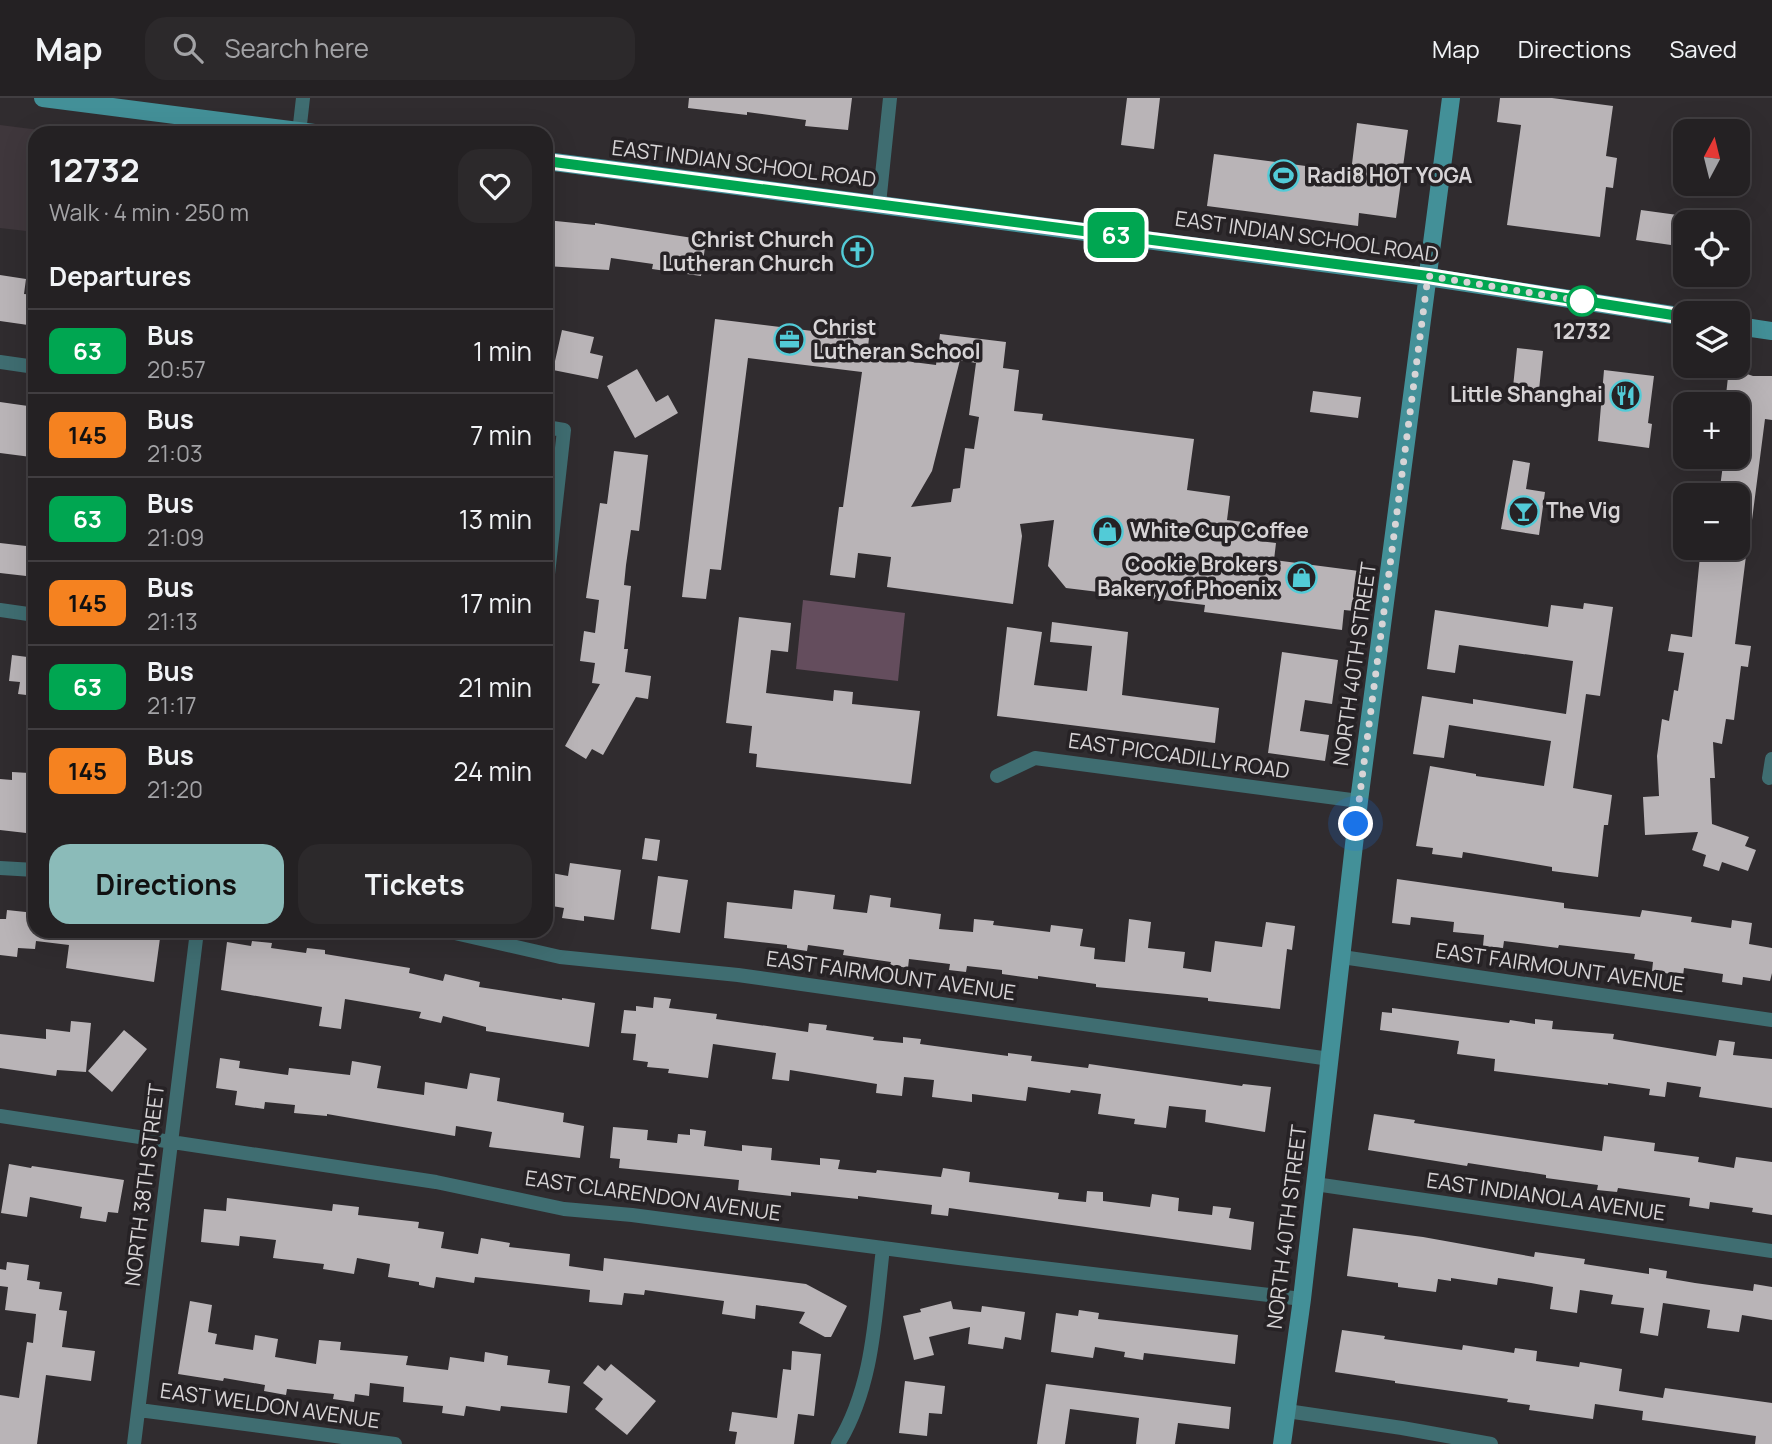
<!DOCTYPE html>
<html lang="en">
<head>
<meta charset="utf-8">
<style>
  body { margin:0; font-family:Manrope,sans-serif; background:#2c292b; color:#f1f3f6; height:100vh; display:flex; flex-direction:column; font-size:26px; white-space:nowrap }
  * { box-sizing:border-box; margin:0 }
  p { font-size:23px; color:#a3a3a6 }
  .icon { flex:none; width:38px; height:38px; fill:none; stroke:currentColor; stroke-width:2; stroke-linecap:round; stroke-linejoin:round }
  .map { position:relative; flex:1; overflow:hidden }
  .side { position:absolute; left:28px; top:28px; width:525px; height:812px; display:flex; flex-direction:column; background:#242123; border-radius:21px; box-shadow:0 7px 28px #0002,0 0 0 2px #413e41 }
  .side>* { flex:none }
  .badge { padding:0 14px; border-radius:10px; font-size:24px; line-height:46px }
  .needle { width:46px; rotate:7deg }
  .controls { position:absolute; left:1673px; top:21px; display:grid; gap:14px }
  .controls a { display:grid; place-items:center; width:77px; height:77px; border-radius:14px; background:#242123; box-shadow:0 7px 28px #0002,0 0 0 2px #413e41; font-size:35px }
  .you { position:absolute; width:35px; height:35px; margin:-18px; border:5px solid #fff; border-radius:50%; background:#1a73e8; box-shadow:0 0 0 10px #1a73e833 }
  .map>.badge { position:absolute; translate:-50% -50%; box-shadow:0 0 0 4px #fff }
  h2 { padding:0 21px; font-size:26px; line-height:63px }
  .round { display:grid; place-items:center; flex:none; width:74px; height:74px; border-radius:21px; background:#2c292b }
  .overview { display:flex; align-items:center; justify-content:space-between; height:119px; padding:0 21px }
  h1 { font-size:33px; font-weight:700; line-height:52px }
  .primary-button { display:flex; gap:14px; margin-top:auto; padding:14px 21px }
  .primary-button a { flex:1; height:80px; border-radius:21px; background:#8bbbb9; color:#111; font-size:28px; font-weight:700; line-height:80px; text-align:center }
  .primary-button a+a { background:#2c292b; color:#f1f3f6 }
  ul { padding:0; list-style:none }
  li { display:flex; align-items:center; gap:21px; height:84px; padding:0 21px; border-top:2px solid #413e41 }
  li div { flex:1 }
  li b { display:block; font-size:26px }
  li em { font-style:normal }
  li .badge { min-width:77px; font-weight:700; text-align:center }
  header { display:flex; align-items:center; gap:42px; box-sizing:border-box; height:98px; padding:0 35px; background:#242123; border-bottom:2px solid #413e41 }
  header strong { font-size:33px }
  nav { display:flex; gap:38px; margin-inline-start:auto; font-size:24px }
  .search { width:490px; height:63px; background:#2c292b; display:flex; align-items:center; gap:18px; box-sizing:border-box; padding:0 24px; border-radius:21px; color:#a3a3a6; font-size:26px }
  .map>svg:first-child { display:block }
  .built { fill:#3f373c }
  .green { fill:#644d5d }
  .building { fill:#b9b4b7; fill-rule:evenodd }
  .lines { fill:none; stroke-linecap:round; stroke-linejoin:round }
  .minor { stroke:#3f6d71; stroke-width:14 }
  .secondary { stroke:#439098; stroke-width:18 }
  .line-casing { stroke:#fff; stroke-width:16 }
  .line { stroke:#00a651; stroke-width:10 }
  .walk { stroke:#d7d4d6; stroke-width:7; stroke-dasharray:0 12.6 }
  .stop-dot { fill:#fff; stroke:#00a651; stroke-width:3.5 }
  .labels { text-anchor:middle; stroke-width:7; stroke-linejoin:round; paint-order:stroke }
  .street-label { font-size:21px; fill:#d7d4d6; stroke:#262225 }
  .poi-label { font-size:21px; font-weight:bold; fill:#d7d4d6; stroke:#262225; text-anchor:start }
  .stop-label { font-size:21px; font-weight:bold; fill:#d7d4d6; stroke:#262225 }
</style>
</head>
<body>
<header>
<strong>Map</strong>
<div class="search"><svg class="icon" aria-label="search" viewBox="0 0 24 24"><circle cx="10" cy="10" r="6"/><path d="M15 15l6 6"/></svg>Search here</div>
<nav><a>Map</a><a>Directions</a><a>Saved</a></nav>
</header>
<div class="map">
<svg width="1772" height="1346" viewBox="0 0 1772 1346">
  <rect width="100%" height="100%" fill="#302c2f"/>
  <path class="built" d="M0,27l63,8h-28v99l-35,-4z"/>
  <path class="green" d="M803,502l102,13 -7,68 -102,-12z"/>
  <path class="building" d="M689,0h163l-4,32 -43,-4 1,-6 -59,-8v3l-59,-7z
    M1127,0h33l-6,51 -33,-4z
    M1500,0h52l61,8 -7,50 11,2 -4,30 -7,-1 -6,50 -93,-12 14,-100 -24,-3z
    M1357,25l51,7 -12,88 -37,-5 -1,13 -151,-20 7,-52 137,18z
    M1641,112l44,6v31l-49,-7z
    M546,122l49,5v-2l111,17 -5,36 -49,-7 1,-5 -42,-6 -2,12 -63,-4z
    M0,177l26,4 -2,15 11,1v31l-35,-5z
    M715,221l154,19 -2,18 69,9 4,-31 66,8 -3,26 16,2 -5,41 29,3 -1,6 152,19 -7,51 43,6 -3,24 33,4 -2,17 18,2 -2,17 85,11 -5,40 -10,-1 -2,20 -138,-18 1,-7 -139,-17 -18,-22 6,-46 -34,4 2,12 -9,68 -126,-17 4,-30 -33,-4 -3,25 -25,-3 9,-68h4l19,-135 -114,-14 -27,212 -11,-1 -4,30 -24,-2zM960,262l16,3 -7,52 10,2 -5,32 -9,-1 -5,40 -7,1 -2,13 -40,5 21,-36z
    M562,232l32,7 -4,16 13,3 -5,23 -45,-9z
    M1517,250l26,3 -5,49 -26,-3z
    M1729,270l24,8h19v44l-7,-1 -13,101 -14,-2v-23h-19l5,-38h14v-53h-13z
    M637,271l19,33 12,-7 10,18 -43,25 -28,-52z
    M1604,272l50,6 -6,47 4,1 -3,24 -51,-7z
    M1313,293l48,6 -3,21 -48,-6z
    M0,304l35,5 -4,50 -31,-4z
    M614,353l34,4 -9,76 -8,-1 -5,35 -2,20 7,1 -7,63h4l-3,23 26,4 -3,23 -12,-2 -33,58 -11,-6 -6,10 -21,-13 35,-62 -8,-1 3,-20 -15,-2 4,-30 11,2 4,-33 -13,-2 14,-95 7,1z
    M1513,362l17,3 -4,26 19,3 -6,43 -38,-6z
    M0,445l35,4v30l-35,-4z
    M1716,450h31l-12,96 16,2 -3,21 -7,-1 -7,54 -8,-1 -4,25 -9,-2 2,36h-5l2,46 37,13 -4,9 11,4 -8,21 -26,-9 -3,9 -16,-5 3,-11 -14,-5 6,-18 -53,3 -2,-38 16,-1 -2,-40 5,-37 7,2 5,-31 4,1 6,-38 -16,-2 3,-17 21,3 8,-81 15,3z
    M1584,505l29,4 -13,89 -14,-2 -13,94 39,7 -4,30h-4l-6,52 -46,-6v-4l-89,-15 -1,6 -30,-4 1,-6 -17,-2 14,-80 46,8v2l68,10 7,-45 -102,-16 -5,33 -31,-4 9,-58 51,8v-5l93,15 7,-53 -114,-16 -4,28 -28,-4 8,-59 113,17 3,-22 32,4z
    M739,519l52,6 -3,29 -17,-2 -5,43 67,8 1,-11 19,2 -1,12 68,7 -9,73 -155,-17 1,-13 -8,-1 3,-27 -26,-3z
    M1052,524l76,10 -6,63 97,13 -4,35 -218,-27 10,-89 35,5 -8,53 53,6 5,-45 -42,-4z
    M1282,554l56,8 -6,44 -27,-4 -5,31 29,4 -4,26 -57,-8z
    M12,557l23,3v38l-17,-2 2,-12 -11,-1z
    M12,674l17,1 -3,28 9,1v32l-35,-4v-51l12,1z
    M645,740l15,2 -3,21 -15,-2z
    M570,765l51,7 -7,50 -30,-4v5l-22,-3 2,-10 -18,-3v-33l22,4z
    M658,778l30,4 -8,53 -29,-4z
    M1397,781l167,24v5l76,9 2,-7 50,7 -1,5 40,6 1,-8 20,3 -3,21 23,4v25l-2,8 -27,-4 -1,8 -20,-3 1,-8 -39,-6 -1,8 -31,-5 1,-9 -19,-3 1,-5 -76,-9 -1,3 -54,-7 -1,7 -20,-2 1,-11 -31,-3 1,-10 -43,-5 -1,8 -18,-2z
    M794,792l41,5 -2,14 34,4 3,-18 21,3 -1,9 51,7 -2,15 34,3 1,-13 20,2 -1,4 57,7 1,-7 32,4 -3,17 15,2 -1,11 31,3 4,-43 22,3 -3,26 37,4 -2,16 28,4 4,-31 47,6 4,-25 29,4 -3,24 -5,-1 -7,60 -72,-8v-3l-112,-11v-3l-58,-8v3l-36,-5v-4l-35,-4 -1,6 -17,-2 1,-6 -41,-5 -1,9 -18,-3 1,-3 -48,-7 1,-5 -36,-5 -1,6 -20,-3v-3l-63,-7 3,-36 65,7z
    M7,812l28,3v18h126l-7,51 -88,-14 3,-23 -33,-4 -1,8 -17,-1 -1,9 -17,-2v-36h6z
    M252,843l20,2 -1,5 35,5 1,-5 18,2v4l85,14 -1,5 34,8 2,-7 35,8 -1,5 83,13v-2l33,5 -6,44 -103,-16v-4l-43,-11 -2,7 -22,-5 2,-6 -76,-13 -4,30 -22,-3 3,-19 -101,-17 6,-48 24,4z
    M654,899l17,2 -2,9 48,6 -1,5 65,9 27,4 1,-9 18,2 -1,5 48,7 -1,3 30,3v-6l18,2 -1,5 88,12v-3l24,3 -1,5 57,7 1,-4 153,22 1,-2 28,3 -6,45 -60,-10 1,-12 -37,-4 -3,22 -32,-4 1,-5 -37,-5 3,-20 -30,-4 -1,3 -42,-6 -2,14 -54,-7v8l-40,-5 2,-17 -30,-3 -2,19 -26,-3 1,-9 -87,-14 -1,11 -17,-2 4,-26 -63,-9 -5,34 -40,-5 1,-4 -22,-2 1,-5 -15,-2 3,-26 -15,-1 3,-23 12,1v-5l17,2z
    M1392,910l117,15 1,-3 25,4v-5l18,2 -1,8 62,5 -1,5 103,17 3,-16 16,2 -2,13 39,4v49l-73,-11 2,-10 -34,-5 -2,15 -16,-2 1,-6 -42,-6v2l-114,-14 1,-12 -38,-5 2,-13 -79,-11 2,-18 10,1z
    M71,923l20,2 -5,49 -29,-2 -1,6 -56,-8v-34l46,5v-10l24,3z
    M124,932l23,19 -35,43 -24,-21z
    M220,960l20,3 -1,7 49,7 1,-7 61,7 2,-14 29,5 -4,22 47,7 1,-13 42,7 3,-16 30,5 -3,23 67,12 -1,9 21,4 -4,32 -91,-11 3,-15 -36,-6 -1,10 -128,-22v2l-33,-3 1,-8 -30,-3 -1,7 -29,-4 2,-14 -21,-3z
    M1374,1016l41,6 -1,3 188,28 2,-15 51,7 -1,8 45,6 -1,5 36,6 2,-11 36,5v53l-20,-3 1,-4 -43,-6 -1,7 -20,-3 1,-8 -72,-10 -1,4 -20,-2 1,-5 -52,-7v-3l-78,-12 -1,3 -99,-16z
    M613,1029l35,3 -1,10 30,3 1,-9 12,1v-6l16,2 -2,15 38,5v-6l30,3 -1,12 49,5v-7l20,2 -2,9 38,4 1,-3 64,7 2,-9 27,4 -1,10 90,11 -1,6 28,3 1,-11 16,1v9l47,6 2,-13 27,4 -1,13 34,4 1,-9 18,2 -2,10 25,4 -3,28 -302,-42 -1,8 -17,-2 1,-9 -74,-9v3l-67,-7v4l-53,-6 1,-10 -120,-12 1,-9 -10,-1z
    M9,1066l22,4 1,-2 92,14 -6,33 -10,-1 -2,10 -26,-4 2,-11 -52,-10 -3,20 -26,-4z
    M227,1100l105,13 1,-7 26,3 -1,8 61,7 -1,6 26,4 -3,16 37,6 3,-16 29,5 -1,4 61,7 -1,12 34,5 1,-13 202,26 41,22 -16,31h-6l-26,-14 6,-11 -49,-7 -1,14 -33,-5 2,-13 -79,-11 -1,5 -20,-2 -2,12 -33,-3 1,-12 -115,-13 -1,6 -38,-6 -2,11 -15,-3v-3l-31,-5 2,-13 -33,-6 -3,16 -31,-5 1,-5 -51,-6 3,-18 -36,-4 -1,10 -38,-4 3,-33 22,2z
    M1353,1130l70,9 111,20 1,-5 50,7 -1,5 65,10v-6l18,3 -1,7 29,5 58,8 1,-7 18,3v33l-30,-5 -3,17 -32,-4 3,-18 -47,-7 -5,33 -18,-3 4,-25 -33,-4 2,-9 -33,-5 -3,23 -27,-4 3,-22 -22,-4 -33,-5 -1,7 -46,-7v3l-13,-2 -2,13 -38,-5v-4l-51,-7z
    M7,1164l22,3 -2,15 13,2 -1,7 23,3 -3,18 8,1 -5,36 33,4 -4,30 -45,-6 -9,69h-37v-49l19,3 8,-56 6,1 3,-29 -31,-4 3,-23 -8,-1v-17l6,1z
    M190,1203l22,4 -4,27 9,2 -2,10 38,6 2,-15 23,4 -3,18 41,7 3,-24 22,2 -1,8 68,6 -2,9 42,5 2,-13 34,5 1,-10 23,4 -1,9 43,5 -2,13 22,3 -3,27 -66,-7 -1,5 -34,-5 -2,10 -22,-3 1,-7 -40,-4 1,-15 -34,-4 -1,13 -14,-2 -1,8 -21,-3 1,-5 -47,-5 -1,6 -22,-4 1,-6 -41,-7 -1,3 -45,-7z
    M951,1203l2,8 28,3 1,-6 43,6 -4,28 -16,-3 -2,12 -35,-5 2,-17 -41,10 5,18 -20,5 -11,-44 18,-4 -1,-3z
    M1079,1212l20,3 -1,6 140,16 -3,29 -91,-11 -1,7 -19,-3 1,-5 -30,-5 -2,11 -42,-6 5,-39 22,3z
    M1342,1232l43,6 -1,3 78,11 1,-5 51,8 1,-5 22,3 -1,10 43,6 1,-5 42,7 -3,22 44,7 2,-10 107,15v41h-17l1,-8 -114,-16 1,-9 -48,-7 -2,15 -64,-9 1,-5 -23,-3 1,-3 -113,-16v-2l-60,-9z
    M792,1253l29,3 -7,62 -16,-2 -4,30h-59l2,-12 -8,-1 3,-19 45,6 6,-49 8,1z
    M611,1266l45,37 -29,34 -32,-26 8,-10 -20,-16 15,-18 7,6z
    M905,1283l40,5 -3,28 -13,-1 -2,23 -28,-3z
    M1046,1286l185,23 -2,22 -51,-6 -3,21h-39l3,-26 -69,-9 -5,35h-28z"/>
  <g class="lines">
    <path class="minor" d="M299,35l4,-35
      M879,106l11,-106
      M0,264l35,5
      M546,329l18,3 -18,162
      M0,512l35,5
      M997,678l38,-18 324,43
      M1769,680l3,-19
      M0,770l35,2
      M446,833l114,26 178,18 592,84
      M1342,859l430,63
      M0,1018l436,66 128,27 68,6 327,43 343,41
      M1315,1086l457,67
      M139,1312l256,34
      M1287,1313l115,17 89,16
      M134,1346l63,-513
      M838,1346c36,-59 37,-129 45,-196"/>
    <path class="secondary" d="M43,0l271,35
      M546,63l882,116 257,40
      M1738,228l34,5
      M1282,1346l20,-145 57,-498 92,-703"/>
  </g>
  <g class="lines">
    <defs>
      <path id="line" d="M546,63l882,115 257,41"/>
    </defs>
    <use href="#line" class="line-casing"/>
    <use href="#line" class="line"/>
    <path class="walk" d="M1356,726l72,-548 154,25"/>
  </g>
  <defs>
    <symbol id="stadium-ring" viewBox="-11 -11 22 22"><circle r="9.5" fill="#262225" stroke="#52cbd7" stroke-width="1.5"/><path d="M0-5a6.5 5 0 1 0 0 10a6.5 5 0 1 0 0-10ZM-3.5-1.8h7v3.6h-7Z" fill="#52cbd7"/></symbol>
    <symbol id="church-ring" viewBox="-11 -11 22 22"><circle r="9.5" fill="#262225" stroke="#52cbd7" stroke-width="1.5"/><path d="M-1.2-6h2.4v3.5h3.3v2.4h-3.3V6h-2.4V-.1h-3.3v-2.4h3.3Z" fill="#52cbd7"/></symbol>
    <symbol id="office-ring" viewBox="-11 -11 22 22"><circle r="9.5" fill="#262225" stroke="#52cbd7" stroke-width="1.5"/><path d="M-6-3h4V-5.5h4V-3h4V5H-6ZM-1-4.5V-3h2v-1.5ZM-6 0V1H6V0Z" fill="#52cbd7"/></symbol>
    <symbol id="restaurant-ring" viewBox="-11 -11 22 22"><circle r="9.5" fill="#262225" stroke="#52cbd7" stroke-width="1.5"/><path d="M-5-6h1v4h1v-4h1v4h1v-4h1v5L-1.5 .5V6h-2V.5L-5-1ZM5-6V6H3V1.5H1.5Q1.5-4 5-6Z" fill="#52cbd7"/></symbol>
    <symbol id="bar-ring" viewBox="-11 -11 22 22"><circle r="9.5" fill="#262225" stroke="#52cbd7" stroke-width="1.5"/><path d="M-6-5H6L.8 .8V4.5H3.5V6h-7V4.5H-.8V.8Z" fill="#52cbd7"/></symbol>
    <symbol id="shop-ring" viewBox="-11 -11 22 22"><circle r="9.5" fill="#262225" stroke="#52cbd7" stroke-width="1.5"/><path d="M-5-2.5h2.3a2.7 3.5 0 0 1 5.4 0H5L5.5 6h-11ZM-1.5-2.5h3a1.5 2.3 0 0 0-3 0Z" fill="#52cbd7"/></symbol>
  </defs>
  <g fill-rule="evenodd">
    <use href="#stadium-ring" x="1266" y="60" width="35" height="35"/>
    <use href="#church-ring" x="840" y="136" width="35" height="35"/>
    <use href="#office-ring" x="772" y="224" width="35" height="35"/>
    <use href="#restaurant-ring" x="1608" y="280" width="35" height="35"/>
    <use href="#bar-ring" x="1506" y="396" width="35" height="35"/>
    <use href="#shop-ring" x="1090" y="416" width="35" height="35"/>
    <use href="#shop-ring" x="1284" y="462" width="35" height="35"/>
  </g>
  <circle class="stop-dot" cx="1582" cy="203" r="14"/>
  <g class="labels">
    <g class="street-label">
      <text transform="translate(744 66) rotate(7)" y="7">EAST INDIAN SCHOOL ROAD</text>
      <text transform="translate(1307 139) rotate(8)" y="7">EAST INDIAN SCHOOL ROAD</text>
      <text transform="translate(1355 566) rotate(-82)" y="7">NORTH 40TH STREET</text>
      <text transform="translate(1179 658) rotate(8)" y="7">EAST PICCADILLY ROAD</text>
      <text transform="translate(1560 870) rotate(8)" y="7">EAST FAIRMOUNT AVENUE</text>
      <text transform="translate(891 878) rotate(8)" y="7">EAST FAIRMOUNT AVENUE</text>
      <text transform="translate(145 1087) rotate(-83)" y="7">NORTH 38TH STREET</text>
      <text transform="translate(653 1098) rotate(8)" y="7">EAST CLARENDON AVENUE</text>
      <text transform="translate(1546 1099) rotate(8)" y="7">EAST INDIANOLA AVENUE</text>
      <text transform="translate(1287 1129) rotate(-83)" y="7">NORTH 40TH STREET</text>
      <text transform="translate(270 1308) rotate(8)" y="7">EAST WELDON AVENUE</text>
    </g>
    <g class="poi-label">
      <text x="1307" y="85">Radi8 HOT YOGA</text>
      <text x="834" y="149" text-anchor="end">Christ Church<tspan x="834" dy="24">Lutheran Church</tspan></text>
      <text x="813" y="237">Christ<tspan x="813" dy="24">Lutheran School</tspan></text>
      <text x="1603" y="304" text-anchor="end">Little Shanghai</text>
      <text x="1546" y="420">The Vig</text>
      <text x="1130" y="440">White Cup Coffee</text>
      <text x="1278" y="474" text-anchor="end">Cookie Brokers<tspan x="1278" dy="24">Bakery of Phoenix</tspan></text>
    </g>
    <g class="stop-label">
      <text x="1582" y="241">12732</text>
    </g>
  </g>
</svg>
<div class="controls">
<a><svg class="needle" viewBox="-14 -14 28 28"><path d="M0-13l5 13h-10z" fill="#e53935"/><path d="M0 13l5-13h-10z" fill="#a3a3a6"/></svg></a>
<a><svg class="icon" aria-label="locate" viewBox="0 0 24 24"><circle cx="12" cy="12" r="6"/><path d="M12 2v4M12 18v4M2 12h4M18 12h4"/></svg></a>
<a><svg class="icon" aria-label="layers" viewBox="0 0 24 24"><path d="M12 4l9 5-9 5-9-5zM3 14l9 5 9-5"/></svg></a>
<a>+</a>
<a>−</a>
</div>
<div class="you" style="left:1356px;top:726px"></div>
<b class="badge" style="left:1116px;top:137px;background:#00a651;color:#fff">63</b>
<section class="side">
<div class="overview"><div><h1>12732</h1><p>Walk · 4 min · 250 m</p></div><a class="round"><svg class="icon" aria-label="heart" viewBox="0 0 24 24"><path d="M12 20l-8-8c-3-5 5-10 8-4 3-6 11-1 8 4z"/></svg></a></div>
<h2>Departures</h2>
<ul>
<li><span class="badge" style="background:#00a651;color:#fff">63</span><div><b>Bus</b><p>20:57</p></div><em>1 min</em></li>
<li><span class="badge" style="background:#f58220;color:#111">145</span><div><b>Bus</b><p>21:03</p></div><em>7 min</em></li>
<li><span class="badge" style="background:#00a651;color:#fff">63</span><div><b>Bus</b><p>21:09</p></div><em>13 min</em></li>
<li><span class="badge" style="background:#f58220;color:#111">145</span><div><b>Bus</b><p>21:13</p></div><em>17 min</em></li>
<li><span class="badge" style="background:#00a651;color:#fff">63</span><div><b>Bus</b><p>21:17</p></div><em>21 min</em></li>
<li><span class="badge" style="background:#f58220;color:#111">145</span><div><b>Bus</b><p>21:20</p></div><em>24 min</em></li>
</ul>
<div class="primary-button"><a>Directions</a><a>Tickets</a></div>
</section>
</div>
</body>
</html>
